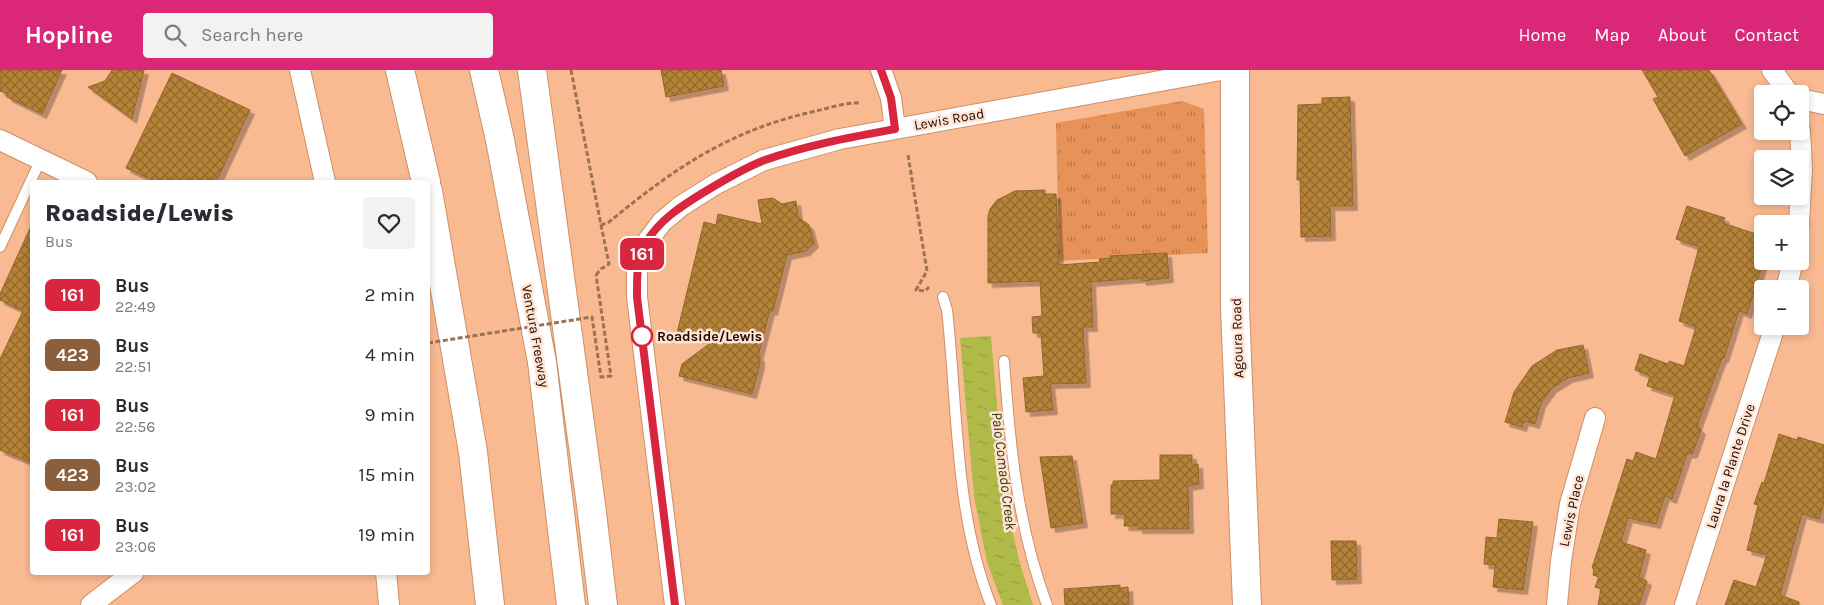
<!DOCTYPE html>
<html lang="en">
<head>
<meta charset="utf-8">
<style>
  body { margin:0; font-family:Karla,sans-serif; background:#f2f2f3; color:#2b2b33; height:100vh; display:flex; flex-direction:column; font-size:19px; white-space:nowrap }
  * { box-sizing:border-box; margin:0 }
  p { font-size:16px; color:#7c7c81 }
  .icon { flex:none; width:28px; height:28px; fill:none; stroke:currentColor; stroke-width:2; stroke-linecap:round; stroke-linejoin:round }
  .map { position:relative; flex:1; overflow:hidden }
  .details { position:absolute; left:30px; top:110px; width:400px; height:395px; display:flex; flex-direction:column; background:#fff; border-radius:5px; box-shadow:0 2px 8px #0003 }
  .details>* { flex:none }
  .badge { padding:0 10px; border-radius:8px; font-size:18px; line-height:32px }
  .controls { position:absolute; left:1754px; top:15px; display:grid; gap:10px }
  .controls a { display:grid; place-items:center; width:55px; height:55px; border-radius:5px; background:#fff; box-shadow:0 2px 8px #0003; font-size:25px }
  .map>.badge { position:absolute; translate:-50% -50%; box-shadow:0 0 0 2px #fff }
  .round { display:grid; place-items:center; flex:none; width:52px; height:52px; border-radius:5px; background:#f2f2f3 }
  .headline { display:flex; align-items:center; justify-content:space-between; height:85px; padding:0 15px }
  h1 { font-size:24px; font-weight:800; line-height:38px }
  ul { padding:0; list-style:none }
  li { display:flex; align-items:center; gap:15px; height:60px; padding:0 15px }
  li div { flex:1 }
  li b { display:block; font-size:19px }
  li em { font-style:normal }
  li .badge { min-width:55px; font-weight:700; text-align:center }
  header { display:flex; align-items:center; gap:30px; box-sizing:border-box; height:70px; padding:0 25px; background:#db2777; color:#fff }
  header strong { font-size:24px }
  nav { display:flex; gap:28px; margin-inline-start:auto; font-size:18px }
  .search { width:350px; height:45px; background:#f2f2f3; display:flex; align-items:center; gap:12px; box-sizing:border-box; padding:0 18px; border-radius:5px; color:#7c7c81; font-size:19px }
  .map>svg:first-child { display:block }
  .grass { fill:url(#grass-tufts) }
  .water { fill:url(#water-ripples) }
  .building { fill:url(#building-cross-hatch); stroke:#90682c; filter:url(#shadow) }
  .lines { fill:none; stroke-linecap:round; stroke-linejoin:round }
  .lane-casing { stroke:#cc9068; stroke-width:12 }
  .street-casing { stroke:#cc9068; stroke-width:22 }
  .secondary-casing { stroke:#cc9068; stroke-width:30 }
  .highway-casing { stroke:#cc9068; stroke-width:30 }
  .path { stroke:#9e7054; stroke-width:3; stroke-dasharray:5 2.5; stroke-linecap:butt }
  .lane { stroke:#fff; stroke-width:10 }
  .street { stroke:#fff; stroke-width:20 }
  .secondary { stroke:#fff; stroke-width:28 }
  .highway { stroke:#fff; stroke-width:28 }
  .path-bridge { stroke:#9e7054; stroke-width:3; stroke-dasharray:5 2.5; stroke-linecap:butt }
  .line-casing { stroke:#fff; stroke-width:11 }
  .line { stroke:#d7263d; stroke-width:8 }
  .stop-dot { fill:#fff; stroke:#d7263d; stroke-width:2.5 }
  .labels { text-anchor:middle; stroke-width:5; stroke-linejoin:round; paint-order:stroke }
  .street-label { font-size:14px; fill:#1f0900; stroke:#ffe4d4 }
  .stop-label { font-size:14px; font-weight:bold; fill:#1f0900; stroke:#ffe4d4; text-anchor:start }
  .water-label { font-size:15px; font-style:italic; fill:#373b0b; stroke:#ffe4d4 }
</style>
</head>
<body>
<header>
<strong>Hopline</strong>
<div class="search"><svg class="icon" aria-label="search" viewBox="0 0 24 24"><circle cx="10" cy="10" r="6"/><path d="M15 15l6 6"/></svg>Search here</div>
<nav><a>Home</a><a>Map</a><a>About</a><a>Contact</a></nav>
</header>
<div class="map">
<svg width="1824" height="535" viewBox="0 0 1824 535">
  <defs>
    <pattern id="grass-tufts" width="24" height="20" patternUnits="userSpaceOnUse" patternTransform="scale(1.25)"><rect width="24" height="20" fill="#e69259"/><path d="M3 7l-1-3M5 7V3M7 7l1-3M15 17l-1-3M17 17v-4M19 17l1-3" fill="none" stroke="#ba7547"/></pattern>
    <pattern id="water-ripples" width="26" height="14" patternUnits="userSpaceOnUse" patternTransform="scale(1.25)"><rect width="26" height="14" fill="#afba48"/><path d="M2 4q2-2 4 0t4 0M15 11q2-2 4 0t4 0" fill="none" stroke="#969f3d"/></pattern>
    <pattern id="building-cross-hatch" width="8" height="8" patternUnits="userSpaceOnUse" patternTransform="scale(1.25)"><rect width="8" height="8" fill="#b48237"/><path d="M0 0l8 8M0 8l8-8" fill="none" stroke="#92692c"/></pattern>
    <filter id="shadow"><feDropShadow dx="4.5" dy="4.5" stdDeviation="0" flood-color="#0004"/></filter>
  </defs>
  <rect width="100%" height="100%" fill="#f9ba91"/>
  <path class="grass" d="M1182,31l22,8 4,144 -149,8 -3,-138z"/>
  <path class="water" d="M991,266l14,161 14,63 14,45h-30l-16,-43 -13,-66 -14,-158z"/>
  <path class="building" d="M0,0h62l-20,44 -35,-17 1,-3 -8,-3z
    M112,0h32l-12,49 -44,-32 17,-6z
    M661,0h60l3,16 -58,11z
    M1642,0h67l33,54 -57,32 -32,-57 5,-2z
    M172,3l78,37 -34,72h-59l-31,-14z
    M1350,27l3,109h-23l1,30 -30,1 -1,-57h-3l1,-75 24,-1v-6z
    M1045,120v4h11l3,71 41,-3 -1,-3 12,-1 -1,-2 57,-3 2,25 -27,3 -1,-3 -50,4 2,45h-10l3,56 -36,1 3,26 -27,2 -3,-34 21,-2 -3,-43h-8l-1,-16 10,-1 -2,-35 -52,2v-67l2,-7 7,-9 18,-9z
    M773,128l9,6 14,-3 2,16 11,8 5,18 -8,8 -19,4 -14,56 -3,-1 -12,47h2v7l-8,30 -73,-18 3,-12 31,-23 -36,-8 27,-111 12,3 2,-11 44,10 -4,-24z
    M1687,136l38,12 -2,5 39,13v30l-15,48 -8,-3 -15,47h-2l-25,68 4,4 -8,23 -6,1 -15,45 -7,-3 -9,28 -28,-6 -7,24 25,8 -7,27 8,4 -8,24h-41l3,-16 -6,-2 4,-10 -6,-2 1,-6 -2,-1 35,-109 6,2 3,-9 20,7 19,-64 -28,-9 3,-10 -15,-6 5,-16 28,10 1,-3 15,5 12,-39 -17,-6 20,-74 -23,-8z
    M32,154v239l-32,-13v-91l23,-48 -23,-11v-6z
    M1583,275l6,28 -21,5 -16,10 -11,15 -6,21 -11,-3 -2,6 -17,-5 9,-30 18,-26 25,-16z
    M1779,364l18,6 1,-3 26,8v58l-5,16 -17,-5 -22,81 19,7v3h-74l9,-25 22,7 11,-32 -20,-5 11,-45 -4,-1 8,-22 2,1z
    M1160,385h32v9h6l1,20 -11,2 1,43h-51v-3h-14l1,-12h-14v-29h2v-4l47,-1z
    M1072,386l11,67 -32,5 -11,-71z
    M1499,449l34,3 -10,68 -30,-3 2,-22 -11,-1 2,-27 11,1z
    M1331,471h25l1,38 -25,1z
    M1120,515v3l8,-1 1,18h-64l-1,-16z"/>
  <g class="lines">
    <defs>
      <path id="lane" d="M0,177l41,-88
        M943,227l4,13c11,98 7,202 44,295
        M1004,291c6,85 13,163 43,244"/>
      <path id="street" d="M300,0l25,112
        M881,0l10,28 4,31
        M1772,0l17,24
        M1800,29l24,5
        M0,70l87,42
        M1799,154l3,-55 -2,-38
        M1786,219l7,-28
        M386,502l3,33
        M91,535l43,-33
        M675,535l-38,-308v-28l9,-26 16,-21 19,-16 35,-22 48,-24 76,-21 381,-69
        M1557,535l4,-44 9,-57 25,-86
        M1685,535l90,-279"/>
      <path id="secondary" d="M1235,0v238l12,297"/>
      <path id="highway" d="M400,0l26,112
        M484,0l16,70 42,222 29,243
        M532,0l59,435 12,100
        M428,121l45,261 17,153"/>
    </defs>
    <use href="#lane" class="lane-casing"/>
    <use href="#street" class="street-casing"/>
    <use href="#secondary" class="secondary-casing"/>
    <use href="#highway" class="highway-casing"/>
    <path class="path" d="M571,0l30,155 8,-3c67,-55 121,-92 207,-111 14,-3 30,-9 45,-8
      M908,85l19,116 -11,19 9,1 4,-4
      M596,205l5,-6 8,-5 -8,-39"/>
    <use href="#lane" class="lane"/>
    <use href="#street" class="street"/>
    <use href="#secondary" class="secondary"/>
    <use href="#highway" class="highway"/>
    <path class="path-bridge" d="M428,273l164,-26 9,60 10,-1 -15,-101"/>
  </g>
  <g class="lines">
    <defs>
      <path id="line" d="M675,535l-38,-308c0,-19 -1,-39 10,-56 13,-21 33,-34 54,-47 20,-12 42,-26 64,-34 42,-15 87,-23 130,-31l-4,-31 -10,-28"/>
    </defs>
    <use href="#line" class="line-casing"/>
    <use href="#line" class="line"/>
  </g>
  <circle class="stop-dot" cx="642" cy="266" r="10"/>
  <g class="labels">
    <g class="street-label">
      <text transform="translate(949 49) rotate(-10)" y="5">Lewis Road</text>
      <text transform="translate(536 266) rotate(80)" y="5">Ventura Freeway</text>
      <text transform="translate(1237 268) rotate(-92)" y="5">Agoura Road</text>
      <text transform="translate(1730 396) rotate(-72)" y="5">Laura la Plante Drive</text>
      <text transform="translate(1571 441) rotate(-78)" y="5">Lewis Place</text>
    </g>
    <g class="stop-label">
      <text x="657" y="271">Roadside/Lewis</text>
    </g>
    <g class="water-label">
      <text transform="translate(1004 401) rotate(83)" y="5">Palo Comado Creek</text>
    </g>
  </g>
</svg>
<div class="controls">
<a><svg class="icon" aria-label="locate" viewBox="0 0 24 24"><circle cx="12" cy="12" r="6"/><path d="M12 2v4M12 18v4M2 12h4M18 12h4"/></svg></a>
<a><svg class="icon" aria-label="layers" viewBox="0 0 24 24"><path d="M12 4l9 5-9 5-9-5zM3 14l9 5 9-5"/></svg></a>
<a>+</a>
<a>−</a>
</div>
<b class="badge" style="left:642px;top:184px;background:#d7263d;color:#fff">161</b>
<section class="details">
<div class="headline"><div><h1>Roadside/Lewis</h1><p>Bus</p></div><a class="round"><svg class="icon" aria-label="heart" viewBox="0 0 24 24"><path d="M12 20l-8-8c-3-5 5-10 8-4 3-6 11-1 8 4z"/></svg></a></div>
<ul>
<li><span class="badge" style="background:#d7263d;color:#fff">161</span><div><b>Bus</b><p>22:49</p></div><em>2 min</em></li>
<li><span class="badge" style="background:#8b5e3c;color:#fff">423</span><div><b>Bus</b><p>22:51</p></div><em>4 min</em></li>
<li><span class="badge" style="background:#d7263d;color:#fff">161</span><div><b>Bus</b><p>22:56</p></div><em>9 min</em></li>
<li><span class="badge" style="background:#8b5e3c;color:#fff">423</span><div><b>Bus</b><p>23:02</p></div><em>15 min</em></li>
<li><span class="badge" style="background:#d7263d;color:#fff">161</span><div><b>Bus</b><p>23:06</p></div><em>19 min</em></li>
</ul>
</section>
</div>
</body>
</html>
